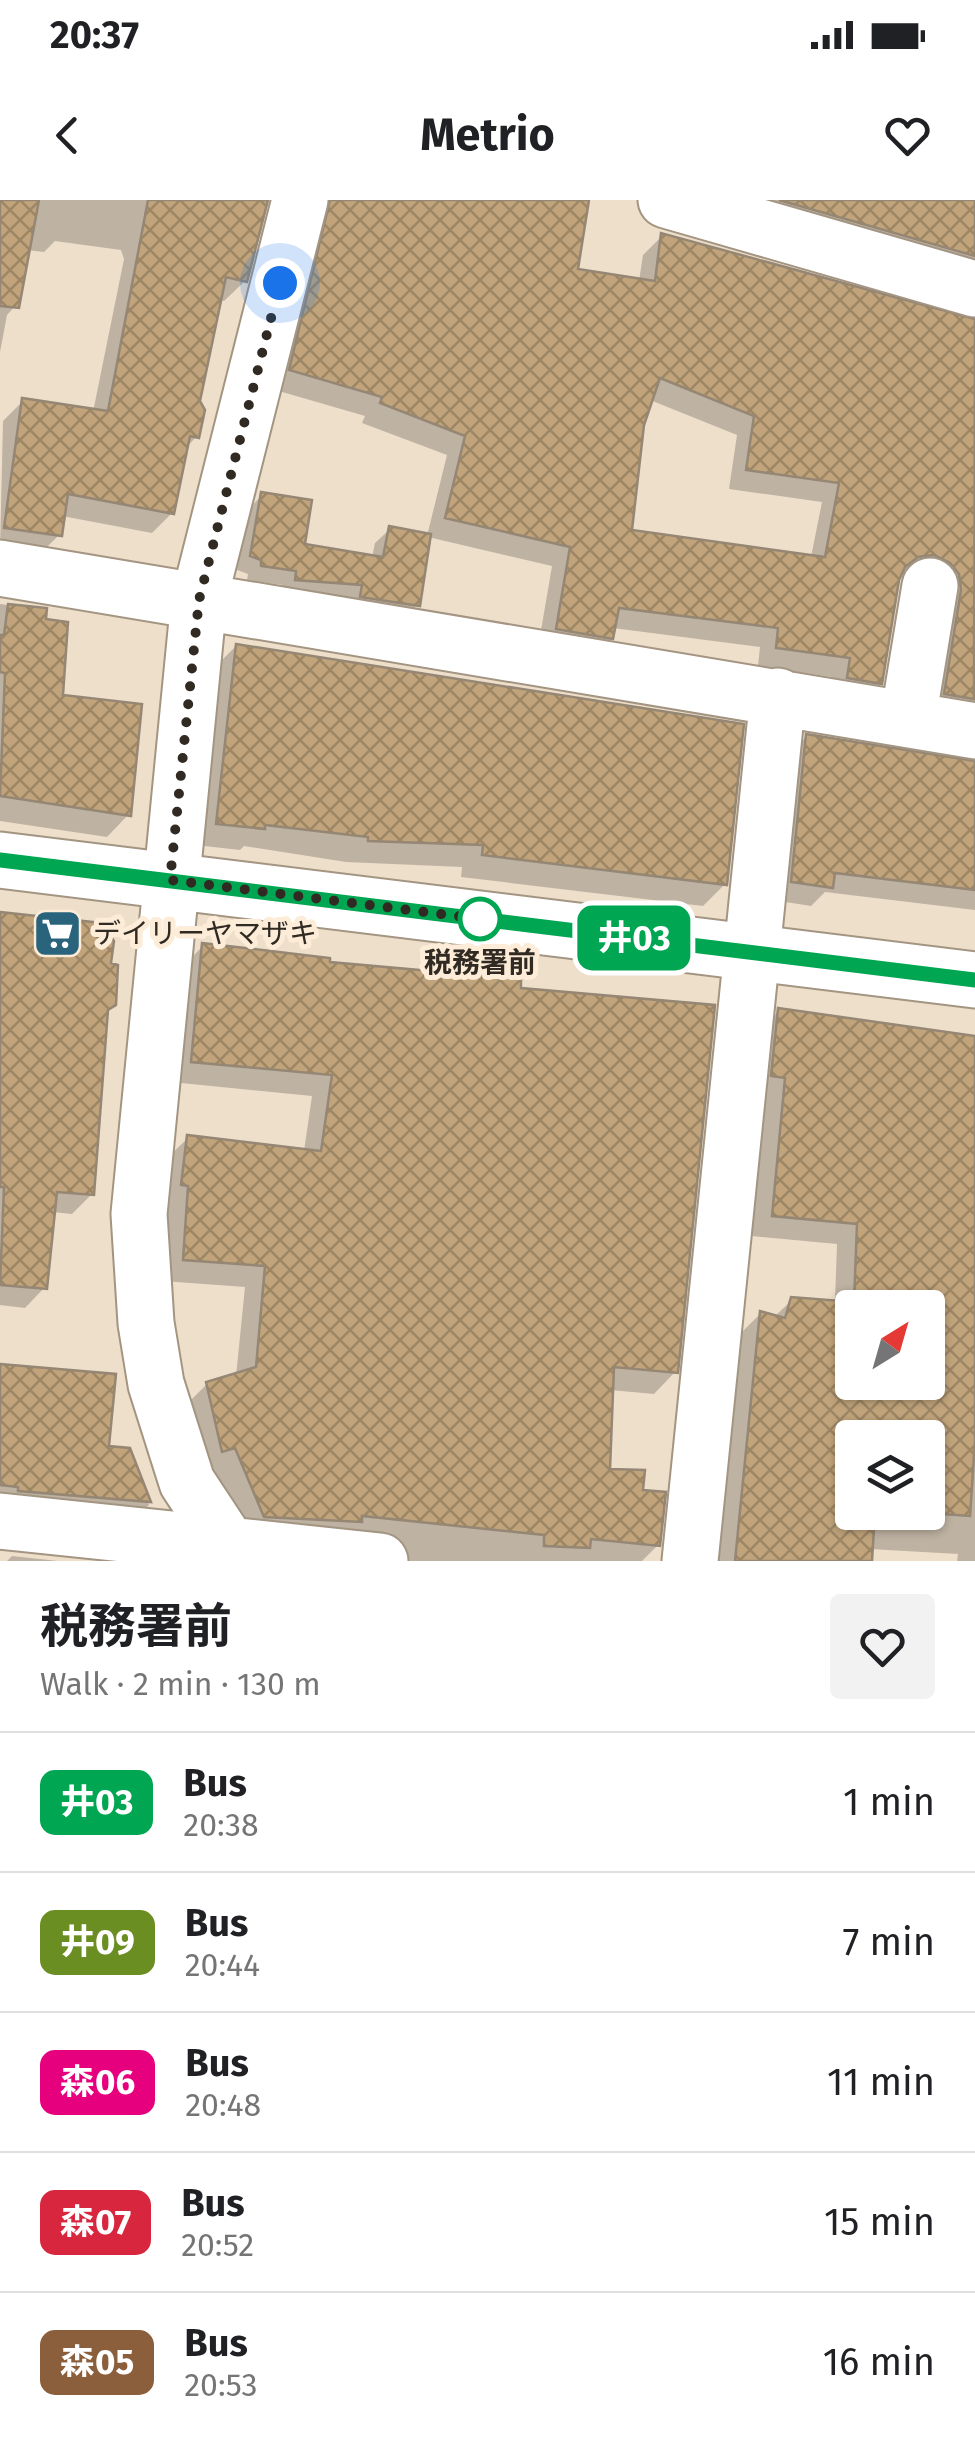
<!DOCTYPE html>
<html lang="en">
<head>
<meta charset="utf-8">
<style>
  body { margin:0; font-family:"Fira Sans","Noto Sans JP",sans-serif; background:#f2f2f2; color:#202124; height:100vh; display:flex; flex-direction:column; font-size:38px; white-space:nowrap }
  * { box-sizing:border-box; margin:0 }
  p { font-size:32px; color:#757577 }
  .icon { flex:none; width:55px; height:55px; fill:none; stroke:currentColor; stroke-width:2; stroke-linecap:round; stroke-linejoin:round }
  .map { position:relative; height:1361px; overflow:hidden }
  .sheet { display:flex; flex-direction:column; background:#fff; flex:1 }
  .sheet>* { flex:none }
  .badge { padding:0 20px; border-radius:15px; font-size:35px; line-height:65px }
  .needle { width:65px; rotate:37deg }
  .controls { position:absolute; left:835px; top:1090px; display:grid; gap:20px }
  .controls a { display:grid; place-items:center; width:110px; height:110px; border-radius:10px; background:#fff; box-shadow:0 2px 8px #0004; font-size:50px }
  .you { position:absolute; width:50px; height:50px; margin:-25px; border:8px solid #fff; border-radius:50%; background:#1a73e8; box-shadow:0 0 0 15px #1a73e833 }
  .map>.badge { position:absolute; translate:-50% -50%; box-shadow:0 0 0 5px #fff }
  .round { display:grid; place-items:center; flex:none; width:105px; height:105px; border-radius:10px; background:#f2f2f2 }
  .head { display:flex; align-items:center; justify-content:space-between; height:170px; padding:0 40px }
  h1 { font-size:48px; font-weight:700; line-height:75px }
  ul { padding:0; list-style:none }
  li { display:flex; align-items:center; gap:30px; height:140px; padding:0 40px; border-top:2px solid #e0e0e0 }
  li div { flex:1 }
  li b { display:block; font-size:38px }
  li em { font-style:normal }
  li .badge { min-width:110px; font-weight:700; text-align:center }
  .status { display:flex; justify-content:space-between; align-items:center; height:70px; padding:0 50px; background:#fff; direction:ltr }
  .status svg { height:28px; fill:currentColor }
  header { display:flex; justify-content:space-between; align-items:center; height:130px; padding:0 40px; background:#fff; font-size:45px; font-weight:700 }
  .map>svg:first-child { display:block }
  .shadow { fill:#0003; fill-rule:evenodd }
  .building { fill:url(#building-cross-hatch); stroke:#958774; stroke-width:2.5; fill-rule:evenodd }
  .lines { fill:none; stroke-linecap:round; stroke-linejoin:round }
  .minor-casing { stroke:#a39582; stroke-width:59 }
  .major-casing { stroke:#a39582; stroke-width:59 }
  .minor { stroke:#fff; stroke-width:55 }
  .major { stroke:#fff; stroke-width:55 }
  .line-casing { stroke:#fff; stroke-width:22 }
  .line { stroke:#00a651; stroke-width:15 }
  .walk { stroke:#302a23; stroke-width:10; stroke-dasharray:0 18 }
  .stop-dot { fill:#fff; stroke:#00a651; stroke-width:5 }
  .labels { text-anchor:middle; stroke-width:10; stroke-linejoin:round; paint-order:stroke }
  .poi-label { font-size:28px; fill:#302a23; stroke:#fcecd8; text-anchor:start }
  .stop-label { font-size:28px; font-weight:bold; fill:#302a23; stroke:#fcecd8 }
</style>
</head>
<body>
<div class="status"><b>20:37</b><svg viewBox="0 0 49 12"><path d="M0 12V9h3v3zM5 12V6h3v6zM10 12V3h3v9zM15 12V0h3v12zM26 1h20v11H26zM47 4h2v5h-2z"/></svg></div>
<header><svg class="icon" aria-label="back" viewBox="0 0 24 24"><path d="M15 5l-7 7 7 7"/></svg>Metrio<svg class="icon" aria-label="heart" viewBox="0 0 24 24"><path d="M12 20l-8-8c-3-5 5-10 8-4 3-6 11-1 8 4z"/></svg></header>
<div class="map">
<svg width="975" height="1361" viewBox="0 0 975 1361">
  <defs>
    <pattern id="building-cross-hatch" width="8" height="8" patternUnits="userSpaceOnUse" patternTransform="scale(2.5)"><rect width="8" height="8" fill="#c1a47b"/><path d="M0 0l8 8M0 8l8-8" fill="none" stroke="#9d8664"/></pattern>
  </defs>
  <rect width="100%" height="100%" fill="#eedfcb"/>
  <path class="shadow" d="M0,0h251l-6,81 -21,20 -5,-1 -22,102 -1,35 -11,12 -13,64 -20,20 -90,-17 -3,19 -20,20 -39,-5 3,-129 20,-20 70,11 31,-153 -3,-9 -66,-9 -11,11 -17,-2 -10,54 -10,11 -7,37z
    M316,0h270l-10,71 63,10 4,-26 19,-19 313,85v404l-49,-12 -12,-140 -13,2 -21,108 -19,19 -32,-6 3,-19 -74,-11 2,-19 -147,-19 -2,10 -19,19 -54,-9 14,-82 -124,-29 -11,68 -14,15 -121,-26 1,-9 -36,-5 1,-6 -11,-4 11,-60 14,-15 40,51 70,11 3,-14 15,-14 37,7 20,-81 -85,-32 3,-7 -93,-27zM650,200l87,35 -8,54 93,13 -11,55 -182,-25 12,-108z
    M695,0h280v68z
    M0,404l44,6 17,88 67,117 -21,22 -107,-16z
    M236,446l489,238 -22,22 -242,-29 1,-10 -116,-5 -102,-16 -4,4 -45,-5 19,-177z
    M806,537l169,27v146l-150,-18 -14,14 -38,-6 14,-144z
    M0,712l100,13 5,88 -13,181 -20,20 -20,-2 -8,76 -19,20 -25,-3z
    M203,746l315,44 157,382 -21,22 -44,-4 -3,82 34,20 17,53 -16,16h-262l-137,-23 -30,-70 -12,4 -16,-66 22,-22 29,-8 9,-89 -82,-6 5,-74 -7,-1 5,-47 22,-21 116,13 8,-55 -141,-14 10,-114z
    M779,811l196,25v525h-18l1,-7 -88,-5 -1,12h-152l22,-226 21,-21 14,3 18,-17h43l2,-56 -85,-8 13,-137 -15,-2 7,-65zM852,1108h76v74h-76zM852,1238h76v74h-76z
    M0,1167l106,81 23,2 20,55 -19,19 -130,-14z
    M12,1356l46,5h-51z"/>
  <path class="building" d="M0,0h39l-20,108 -19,-2z
    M148,0h120l-21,82 -21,-5 -26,124 5,9 -6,28 -9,-2 -16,78 -106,-20 -6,42 -58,-8 18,-130 86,13z
    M330,0h259l-11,69 77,12 6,-48 314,86 -1,380 -30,-5 17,-104 -2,-16 -9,-11 -16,-8 -16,2 -13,10 -6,13 -17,104 -35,-6 3,-20 -74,-10 2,-20 -159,-20 -6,31 -57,-10 14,-82 -125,-29 20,-82 -85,-33 2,-6 -93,-27zM660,178l94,38 -8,54 93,13 -14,74 -193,-27 12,-105z
    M779,0h196v56z
    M261,292l51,8 -7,44 78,13 6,-31 42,8 -11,72 -60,-9 2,-12 -67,-5 1,-9 -35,-5v-6l-11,-4z
    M8,404l39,4 -1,11 22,3 -5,73 79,9 -11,112 -131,-20 5,-123 -5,-1v-37h4z
    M236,444l508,80 -17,161 -245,-30 1,-10 -115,-4v-4l-103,-12v4l-49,-5z
    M806,534l169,27v129l-140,-17 -2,15 -42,-6z
    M0,712l102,11 12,18 -3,22 7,2 -2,40 -8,5 -14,185 -37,-3 -10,97 -47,-4 4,-98h-4z
    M202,743l128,15v4l191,17v9l194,17 -37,368 -64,-6 -4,102 35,1 -2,20 23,2 -6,54 -69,-7 -1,9 -46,-2v-11l-182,-19v6l-98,-5 -29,-69 -13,4 -16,-70 50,-15 9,-101 -82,-6 5,-74 -7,-1 6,-50 134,16 11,-76 -141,-13z
    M778,808l197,28v405l-5,75 -42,-3v-75h-76v74h23l-3,49h-137l25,-250 25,7 6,-21 63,5 3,-78 -85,-8 13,-138 -14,-2zM852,1108h76v74h-79z
    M0,1164l116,10 -7,72 21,2 21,54 -133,-11v-4l-18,-2z"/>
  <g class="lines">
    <defs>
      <path id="minor" d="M666,0l309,89
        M0,368l975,163
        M908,519l22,-133
        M0,1321l380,40
        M239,1361l-52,-79 -31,-98 -10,-61 -7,-109 60,-614 101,-400
        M690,1361l88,-865"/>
      <path id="major" d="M0,660l975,120"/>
    </defs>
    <use href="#minor" class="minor-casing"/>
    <use href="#major" class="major-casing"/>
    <use href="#minor" class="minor"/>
    <use href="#major" class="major"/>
  </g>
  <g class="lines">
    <defs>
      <path id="line" d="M0,660l975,120"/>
    </defs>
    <use href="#line" class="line-casing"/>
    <use href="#line" class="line"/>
    <path class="walk" d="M280,83l-81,317 -29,280 318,40 -8,-1"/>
  </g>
  <defs>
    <symbol id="supermarket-square" viewBox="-11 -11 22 22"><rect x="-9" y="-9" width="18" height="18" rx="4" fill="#29647c" stroke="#fcecd8"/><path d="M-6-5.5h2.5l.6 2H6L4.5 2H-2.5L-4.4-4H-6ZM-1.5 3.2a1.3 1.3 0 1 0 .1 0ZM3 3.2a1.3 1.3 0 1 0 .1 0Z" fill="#fff"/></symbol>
  </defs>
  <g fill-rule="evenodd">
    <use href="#supermarket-square" x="30" y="706" width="55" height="55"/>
  </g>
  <circle class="stop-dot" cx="480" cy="719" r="20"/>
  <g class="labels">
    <g class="poi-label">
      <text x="93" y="743">デイリーヤマザキ</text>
    </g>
    <g class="stop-label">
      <text x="480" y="772">税務署前</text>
    </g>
  </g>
</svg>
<div class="controls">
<a><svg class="needle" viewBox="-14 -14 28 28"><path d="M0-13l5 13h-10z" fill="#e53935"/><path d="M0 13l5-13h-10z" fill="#757577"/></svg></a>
<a><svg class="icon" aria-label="layers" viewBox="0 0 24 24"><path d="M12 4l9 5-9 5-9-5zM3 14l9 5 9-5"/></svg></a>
</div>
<div class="you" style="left:280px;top:83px"></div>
<b class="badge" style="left:634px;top:738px;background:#00a651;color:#fff">井03</b>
</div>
<section class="sheet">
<div class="head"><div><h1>税務署前</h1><p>Walk · 2 min · 130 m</p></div><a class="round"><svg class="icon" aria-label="heart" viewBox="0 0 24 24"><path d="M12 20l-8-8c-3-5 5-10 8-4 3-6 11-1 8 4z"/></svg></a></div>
<ul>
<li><span class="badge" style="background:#00a651;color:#fff">井03</span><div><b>Bus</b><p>20:38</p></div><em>1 min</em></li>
<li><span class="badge" style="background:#6b8e23;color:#fff">井09</span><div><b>Bus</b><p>20:44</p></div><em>7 min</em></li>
<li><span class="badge" style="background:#e6007e;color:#fff">森06</span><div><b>Bus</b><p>20:48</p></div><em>11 min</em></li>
<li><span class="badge" style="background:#d7263d;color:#fff">森07</span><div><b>Bus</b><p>20:52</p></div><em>15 min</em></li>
<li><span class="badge" style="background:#8b5e3c;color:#fff">森05</span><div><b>Bus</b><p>20:53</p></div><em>16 min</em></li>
</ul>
</section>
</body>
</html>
